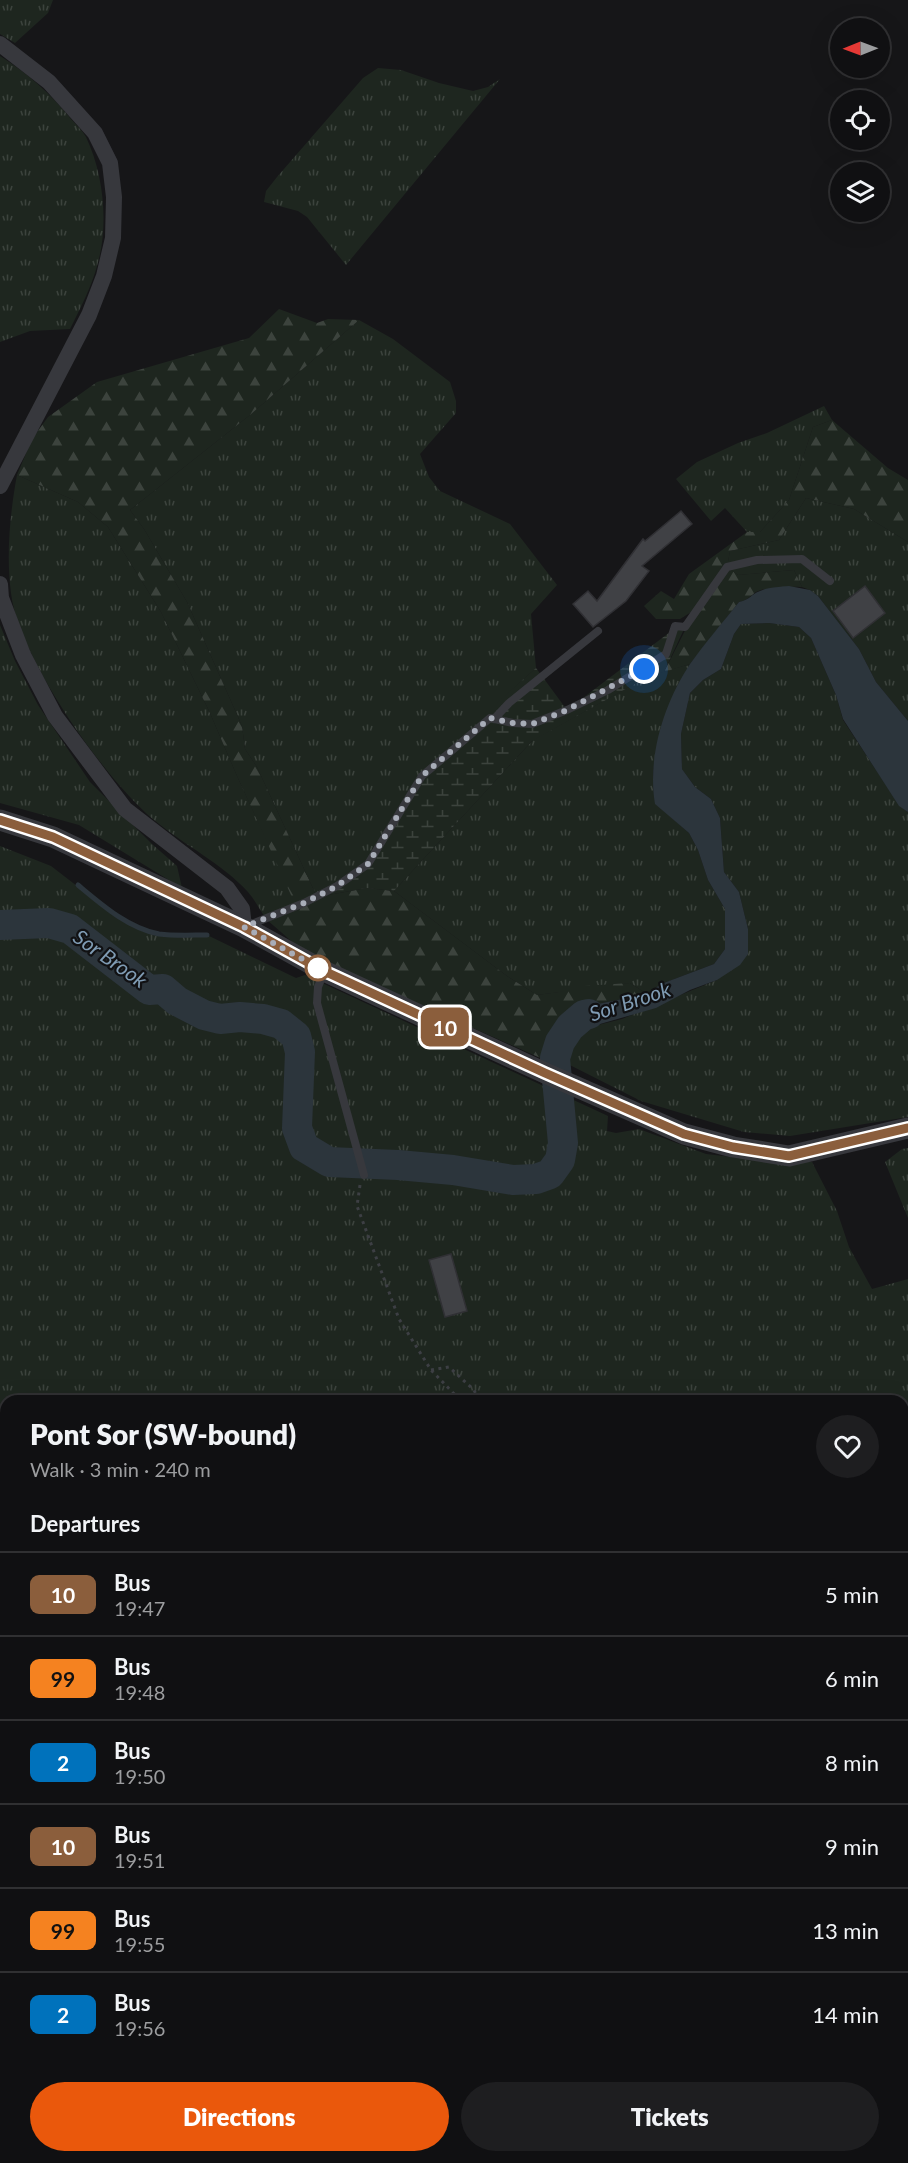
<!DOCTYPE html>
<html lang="en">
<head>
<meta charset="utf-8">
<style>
  body { margin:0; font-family:Lato,sans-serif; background:#1e1e20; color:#f1f3f6; height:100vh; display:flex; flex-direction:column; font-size:22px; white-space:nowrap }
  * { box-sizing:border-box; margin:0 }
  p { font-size:20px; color:#9c9d9f }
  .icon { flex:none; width:33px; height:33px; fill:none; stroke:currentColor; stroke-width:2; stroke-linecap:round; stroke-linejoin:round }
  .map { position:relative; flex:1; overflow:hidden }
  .details { position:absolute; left:0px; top:1395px; width:909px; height:768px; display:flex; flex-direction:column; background:#101012; border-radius:18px 18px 0 0; box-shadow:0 6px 24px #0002,0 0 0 2px #303032 }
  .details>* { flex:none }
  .badge { padding:0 12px; border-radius:9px; font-size:21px; line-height:39px }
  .needle { width:39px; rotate:269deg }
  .tools { position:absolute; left:830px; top:18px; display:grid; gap:12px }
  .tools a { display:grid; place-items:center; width:60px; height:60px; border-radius:50%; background:#101012; box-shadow:0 6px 24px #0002,0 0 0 2px #303032; font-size:30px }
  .you { position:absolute; width:30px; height:30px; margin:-15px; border:4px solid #fff; border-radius:50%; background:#1a73e8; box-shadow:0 0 0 9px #1a73e833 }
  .map>.badge { position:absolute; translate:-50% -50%; box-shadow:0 0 0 3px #fff }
  h2 { padding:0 30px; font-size:22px; line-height:54px }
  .round { display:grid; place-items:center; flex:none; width:63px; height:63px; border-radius:32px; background:#1e1e20 }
  .summary { display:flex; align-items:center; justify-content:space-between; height:102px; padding:0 30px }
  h1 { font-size:28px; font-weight:800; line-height:45px }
  .button { display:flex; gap:12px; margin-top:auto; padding:12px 30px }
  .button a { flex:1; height:69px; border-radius:36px; background:#ea580c; color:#fff; font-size:24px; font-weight:800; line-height:69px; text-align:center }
  .button a+a { background:#1e1e20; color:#f1f3f6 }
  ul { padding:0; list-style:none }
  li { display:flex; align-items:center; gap:18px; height:84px; padding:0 30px; border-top:2px solid #303032 }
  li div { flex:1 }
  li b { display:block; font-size:22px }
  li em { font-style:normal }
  li .badge { min-width:66px; font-weight:700; text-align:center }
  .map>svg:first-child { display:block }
  .grass { fill:url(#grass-tufts) }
  .forest { fill:url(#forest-firs) }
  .wetland { fill:url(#wetland-marsh) }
  .water { fill:#2c353c }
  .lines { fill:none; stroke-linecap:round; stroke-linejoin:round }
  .stream { stroke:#2c353c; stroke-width:5 }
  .river { stroke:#2c353c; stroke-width:30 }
  .building { fill:#404145; stroke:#303034; stroke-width:1.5 }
  .path { stroke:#3d3f44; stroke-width:3; stroke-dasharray:3 4.5; stroke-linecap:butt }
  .service { stroke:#37383d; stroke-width:8 }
  .minor { stroke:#37383d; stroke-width:16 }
  .tertiary { stroke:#37383d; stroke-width:21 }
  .line-casing { stroke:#fff; stroke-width:14 }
  .line { stroke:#8b5e3c; stroke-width:9 }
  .walk { stroke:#a8adb8; stroke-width:6; stroke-dasharray:0 10.8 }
  .stop-dot { fill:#fff; stroke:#8b5e3c; stroke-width:3 }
  .labels { text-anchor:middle; stroke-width:4.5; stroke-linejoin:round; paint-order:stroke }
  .water-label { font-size:21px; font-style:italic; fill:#7f9bb3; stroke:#111113 }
</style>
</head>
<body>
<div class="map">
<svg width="908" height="2163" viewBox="0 0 908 2163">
  <defs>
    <pattern id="grass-tufts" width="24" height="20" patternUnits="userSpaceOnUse" patternTransform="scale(1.5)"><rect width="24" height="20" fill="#1e261f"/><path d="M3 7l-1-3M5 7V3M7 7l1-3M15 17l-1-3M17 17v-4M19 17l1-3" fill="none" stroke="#3c433d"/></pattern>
    <pattern id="forest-firs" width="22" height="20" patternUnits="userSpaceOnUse" patternTransform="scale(1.5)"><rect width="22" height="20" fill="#1e261f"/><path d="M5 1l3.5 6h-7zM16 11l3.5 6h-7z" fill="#3c433d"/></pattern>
    <pattern id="wetland-marsh" width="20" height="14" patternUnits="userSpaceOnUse" patternTransform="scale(1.5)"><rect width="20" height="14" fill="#1e261f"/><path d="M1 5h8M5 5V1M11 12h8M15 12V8" fill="none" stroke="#3c433d"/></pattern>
  </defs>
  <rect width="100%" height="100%" fill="#161618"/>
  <path class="grass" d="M0,0h53l-5,13 -33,30 -15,-9z
    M0,56c27,17 51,38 71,63 5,6 11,11 15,18 18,38 23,89 11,129 -6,22 -17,43 -27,63l-40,2 -30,11z
    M378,68l23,2 38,13 34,8 15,-4 12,-8 -154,186 -39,-48 -9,-6 -34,-9 2,-11 11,-14 86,-99z
    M359,320l34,19 57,43 6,19v12l-36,41 9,23 11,14 70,33 47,61 -26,29 5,54 -51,46 5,4 -122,146 -51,33 -60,-130 -12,-18 -3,-23 -55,-124 -43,-73 -14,-19 120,-95z
    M824,406l8,14 -19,7 -24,73 -29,32h-13l-22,-24 -14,13 -35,-42 21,-17 41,-19 29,-10z
    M17,475l61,27 30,25 53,85 49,101 27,63 60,130 -31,13c-6,-9 -11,-19 -18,-27 -25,-28 -64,-47 -94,-72 -49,-40 -136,-164 -143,-227 -5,-38 -1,-80 6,-118z
    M806,498l48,11 54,33v179l-32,-39 -17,-33 -41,-53 -8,-6 -8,-3 -8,-17 -56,5 -11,-8 3,-16 49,-11z
    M769,623l30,4 12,11 25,57 7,25 56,85 9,7v305l-118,19 -46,-4 -103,-31 -85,-43 4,-16 26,-14 36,-9 95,-39 31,-51 -9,-37 -15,-20 -4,-54 -9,-19 -16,-12 -13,-18 -1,-35 9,-41 13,-13 18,-11 13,-35 7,-10z
    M0,625l15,36 23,44 52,77 62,62 25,22 5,22 -103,-63 -79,-22z
    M690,664l-16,31 -15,42 -6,35 1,23 2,9 33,29 9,17 10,30 17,29v40l-11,15 -53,20 -14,10 -17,-11 -93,12 -30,-19 -113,-85 139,-151 116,-64z
    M0,846l51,20 57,44 27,15 24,9 48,1 89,43 9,-3 303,141 -1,15 9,2 23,-4 67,25 61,7 45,1 25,49 12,36 23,42 36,-10v324l-5,-1v-201h-897v305l-6,1z
    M908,1148v70l-23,-56 17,-13z
    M905,2085l3,4v74h-67l5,-6h57v-70z"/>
  <path class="forest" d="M279,309l38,14 11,-4 31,1 -109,95 -120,95 14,19 43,73 55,124 3,23 12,18 60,130 50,-9 27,3 113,85 30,19 22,-3 25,-6 46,-3 17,11 -74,15 -13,33 -4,23 -217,-97 -42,-22 -31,-27 30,-13 -59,-130 -27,-63 -49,-101 -53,-85 -30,-25 -61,-27 15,-36 16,-22 49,-35 152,-44z
    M832,420l56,48 20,12v62l-54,-33 -48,-11 -27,42 -49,11 -3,16 11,8 56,-5 8,17c-11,-1 -36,0 -46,5 -7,5 -8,8 -17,10l-49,62 -26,8 32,-63 -16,10h-24l-12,-13 17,-15 13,8 15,-25 58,-42h13l29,-32 24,-73z"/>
  <path class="wetland" d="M685,627l-21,45 -15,4 -117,65 -138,150 -27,-3 -50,9 51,-33 54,-88 68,-59 -6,-3 52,-46 31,42 107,-81z"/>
  <path class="water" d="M789,586l21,4 8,6 41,53 17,33 32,39v91l-9,-6 -56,-87 -7,-24 -25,-57 -12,-11 -30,-4 -28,1 -7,10 -13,35 -18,11 -13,13 -9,41 1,35 13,18 16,12 9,19 4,54 15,20 9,37v25l-8,11 -23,15 -27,10 -34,18 -70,20 -26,14 13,-33 74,-15 14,-10 53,-20 11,-15v-40l-17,-29 -10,-30 -9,-17 -34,-29c-8,-47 9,-101 35,-140 15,-21 33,-42 49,-62 11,-2 12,-8 21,-11 9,-4 19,-4 29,-5z"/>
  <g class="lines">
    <path class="stream" d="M78,885c24,20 50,43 81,49 15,2 33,1 48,1"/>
    <path class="river" d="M0,925l49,-2 21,6 79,61 14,-1 14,12 27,14 16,4 20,-2 23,2 18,5 15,12 4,16 -3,76 7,19 25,15 69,3 55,5 60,10 23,-1 14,-5 10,-14 3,-17 -8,-85 5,-16 10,-15 14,-12 5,-1"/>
  </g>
  <path class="building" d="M681,511l11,13 -50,42 7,5 -23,30 -33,26 -20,-23 15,-13 9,10 46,-62 2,2z
    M865,586l20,27 -32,25 -20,-27z
    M451,1254l16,57 -22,6 -16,-57z"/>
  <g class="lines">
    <path class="path" d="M360,1185l-3,21 42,113 32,51 30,31
      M431,1370l18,-3 25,23 5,11
      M0,1698h6
      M903,1743l5,6
      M903,1956l5,-1
      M0,2082h6"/>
    <path class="service" d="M494,719l15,-16 89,-72
      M247,926l57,-23 33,-17 31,-22 54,-88 68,-58 23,5 19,1 35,-14 41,-20 58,-36 9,-28 10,1 42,-60 30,-7 45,-1 28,22
      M324,972l-6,15 -1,16 47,172"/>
    <path class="minor" d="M0,44l49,38 46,51 15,30 4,34 -1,41 -9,38 -15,39 -89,171
      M0,584l1,14 22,57 32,61 70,93 102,79 15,21 2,18"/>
    <path class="tertiary" d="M0,820l53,17 191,90 80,44 221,102 139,61 49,13 56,9 119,-28"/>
  </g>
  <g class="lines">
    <defs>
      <path id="line" d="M0,820l53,17 191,90 80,44 221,102 139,61 49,13 56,9 119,-28"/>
    </defs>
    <use href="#line" class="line-casing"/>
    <use href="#line" class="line"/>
    <path class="walk" d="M318,968l6,3 -80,-44 60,-24 33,-17 31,-22 54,-88 68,-58 23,5 19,1 35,-14 77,-41"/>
  </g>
  <circle class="stop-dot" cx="318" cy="968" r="12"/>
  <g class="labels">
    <g class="water-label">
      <text transform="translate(110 959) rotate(35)" y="7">Sor Brook</text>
      <text transform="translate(630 1002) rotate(-18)" y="7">Sor Brook</text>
    </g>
  </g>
</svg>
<div class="tools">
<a><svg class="needle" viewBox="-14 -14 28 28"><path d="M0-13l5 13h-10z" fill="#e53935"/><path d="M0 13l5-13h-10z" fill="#9c9d9f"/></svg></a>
<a><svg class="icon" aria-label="locate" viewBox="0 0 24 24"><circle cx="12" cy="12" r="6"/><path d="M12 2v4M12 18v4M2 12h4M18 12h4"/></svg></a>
<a><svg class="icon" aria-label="layers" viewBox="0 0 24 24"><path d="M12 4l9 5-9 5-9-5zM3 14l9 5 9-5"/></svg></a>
</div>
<div class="you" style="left:644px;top:669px"></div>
<b class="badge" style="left:445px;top:1027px;background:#8b5e3c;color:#fff">10</b>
<section class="details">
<div class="summary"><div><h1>Pont Sor (SW-bound)</h1><p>Walk · 3 min · 240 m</p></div><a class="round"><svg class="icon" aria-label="heart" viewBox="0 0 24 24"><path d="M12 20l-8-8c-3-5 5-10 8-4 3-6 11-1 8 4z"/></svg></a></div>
<h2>Departures</h2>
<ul>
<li><span class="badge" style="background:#8b5e3c;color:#fff">10</span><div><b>Bus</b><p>19:47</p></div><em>5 min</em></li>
<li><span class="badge" style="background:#f58220;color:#111">99</span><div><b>Bus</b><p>19:48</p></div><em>6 min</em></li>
<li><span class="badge" style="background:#0072bc;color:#fff">2</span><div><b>Bus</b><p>19:50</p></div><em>8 min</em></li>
<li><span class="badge" style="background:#8b5e3c;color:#fff">10</span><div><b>Bus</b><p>19:51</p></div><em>9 min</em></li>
<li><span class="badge" style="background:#f58220;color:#111">99</span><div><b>Bus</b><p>19:55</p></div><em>13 min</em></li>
<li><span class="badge" style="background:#0072bc;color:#fff">2</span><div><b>Bus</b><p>19:56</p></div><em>14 min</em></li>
</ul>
<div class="button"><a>Directions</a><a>Tickets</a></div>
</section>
</div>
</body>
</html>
